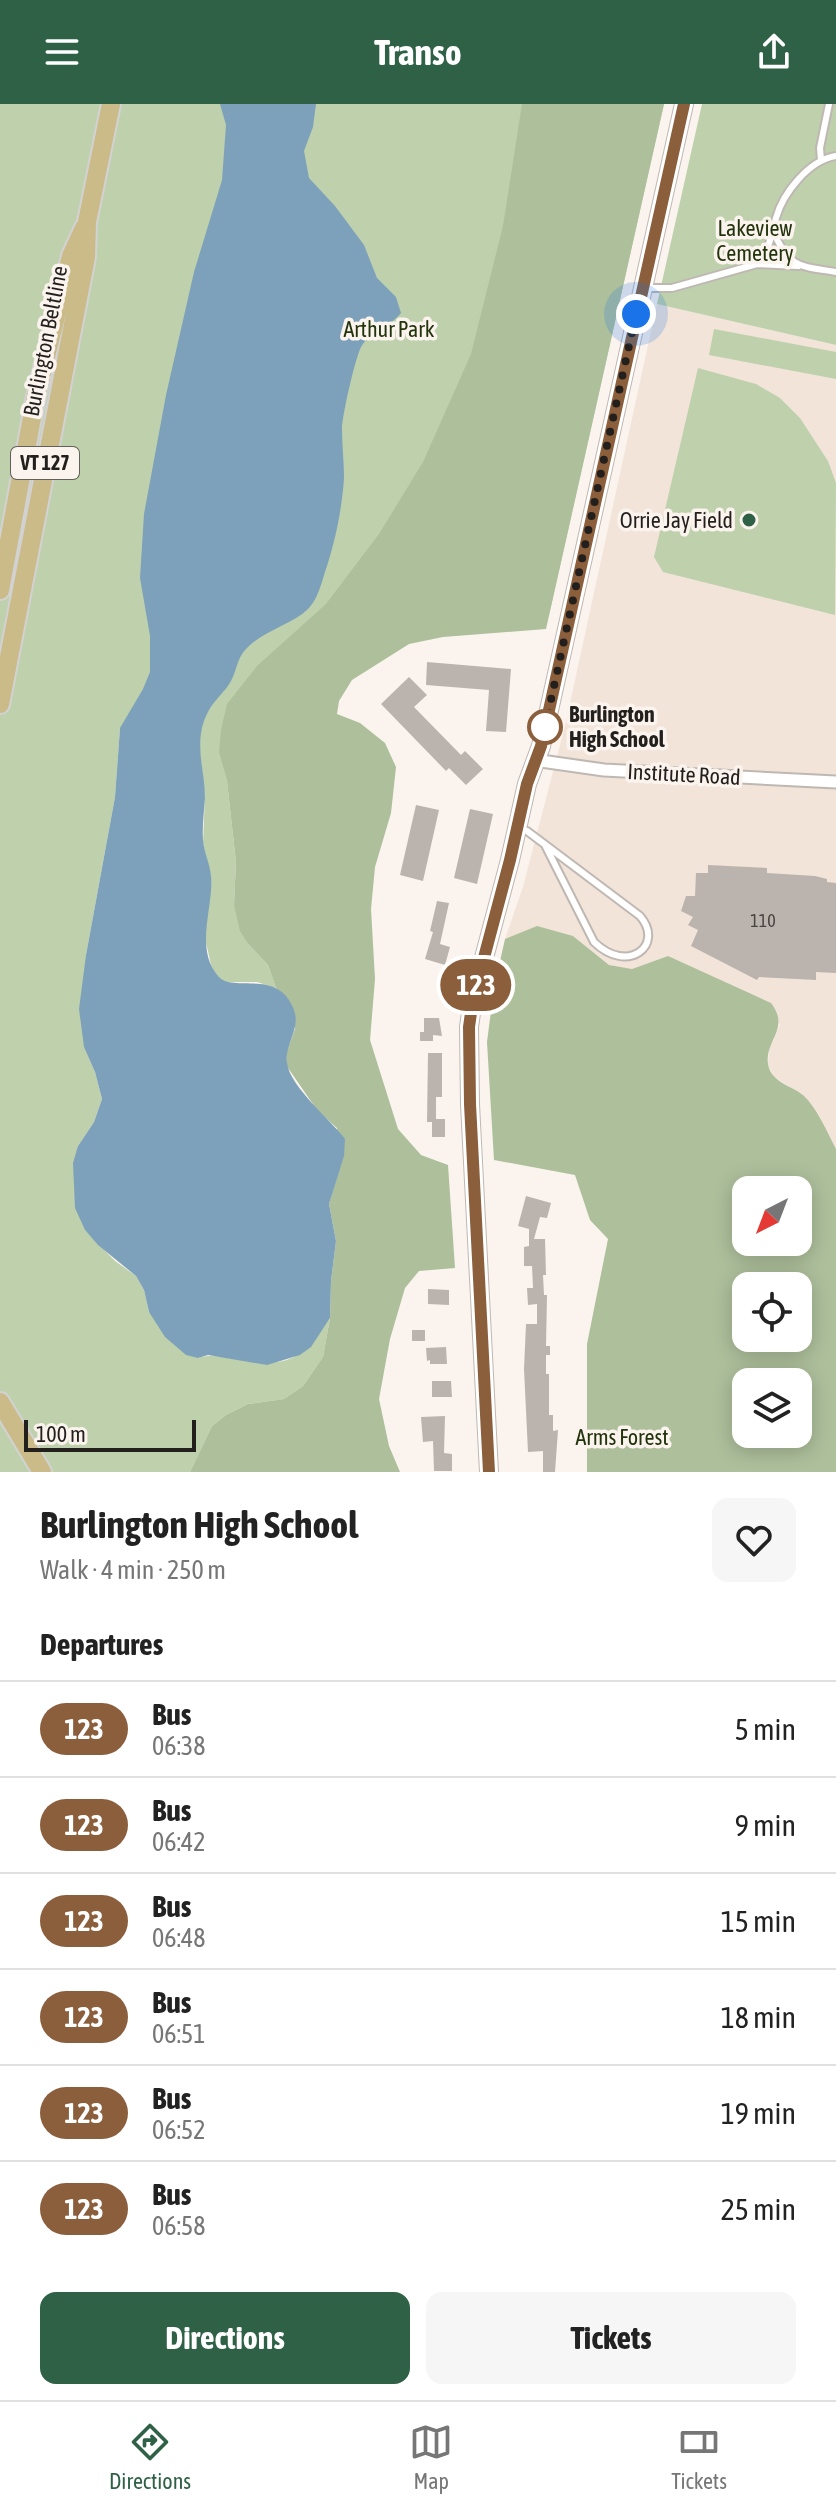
<!DOCTYPE html>
<html lang="en">
<head>
<meta charset="utf-8">
<style>
  body { margin:0; font-family:"Asap Condensed",sans-serif; background:#f6f6f6; color:#222; height:100vh; display:flex; flex-direction:column; font-size:30px; white-space:nowrap }
  * { box-sizing:border-box; margin:0 }
  p { font-size:26px; color:#767676 }
  .icon { flex:none; width:44px; height:44px; fill:none; stroke:currentColor; stroke-width:2; stroke-linecap:round; stroke-linejoin:round }
  .map { position:relative; height:1368px; overflow:hidden }
  .side { display:flex; flex-direction:column; background:#fff; flex:1 }
  .side>* { flex:none }
  .badge { padding:0 16px; border-radius:26px; font-size:28px; line-height:52px }
  .needle { width:52px; rotate:222deg }
  .tools { position:absolute; left:732px; top:1072px; display:grid; gap:16px }
  .tools a { display:grid; place-items:center; width:80px; height:80px; border-radius:16px; background:#fff; box-shadow:0 4px 20px #0003; font-size:40px }
  .scale { position:absolute; left:24px; bottom:20px; width:172px; box-sizing:border-box; padding-left:8px; border:4px solid #221f1d; border-top:0; font-size:22px; line-height:28px; white-space:nowrap; color:#221f1d; -webkit-text-stroke:6px #fbf3ed; paint-order:stroke }
  .you { position:absolute; width:40px; height:40px; margin:-20px; border:6px solid #fff; border-radius:50%; background:#1a73e8; box-shadow:0 0 0 12px #1a73e833 }
  .map>.badge { position:absolute; translate:-50% -50%; box-shadow:0 0 0 4px #fff }
  h2 { padding:0 40px; font-size:30px; line-height:72px }
  .round { display:grid; place-items:center; flex:none; width:84px; height:84px; border-radius:16px; background:#f6f6f6 }
  .headline { display:flex; align-items:center; justify-content:space-between; height:136px; padding:0 40px }
  h1 { font-size:38px; font-weight:700; line-height:60px }
  .cta { display:flex; gap:16px; margin-top:auto; padding:16px 40px }
  .cta a { flex:1; height:92px; border-radius:16px; background:#2e6146; color:#fff; font-size:32px; font-weight:700; line-height:92px; text-align:center }
  .cta a+a { background:#f6f6f6; color:#222 }
  ul { padding:0; list-style:none }
  li { display:flex; align-items:center; gap:24px; height:96px; padding:0 40px; border-top:2px solid #e0e0e0 }
  li div { flex:1 }
  li b { display:block; font-size:30px }
  li em { font-style:normal }
  li .badge { min-width:88px; font-weight:700; text-align:center }
  header { display:flex; justify-content:space-between; align-items:center; height:104px; padding:0 40px; background:#2e6146; color:#fff; font-size:36px; font-weight:700 }
  .tabs { display:flex; justify-content:space-around; align-items:center; height:112px; border-top:2px solid #e0e0e0; background:#fff; font-size:22px; color:#767676 }
  .tabs a { display:grid; justify-items:center; gap:4px }
  .tabs .active { color:#2e6146 }
  .map>svg:first-child { display:block }
  .built { fill:#f2e4d9 }
  .green { fill:#bed1ac }
  .forest { fill:#adbf9b; fill-rule:evenodd }
  .water { fill:#7da1ba }
  .building { fill:#bbb4ae }
  .lines { fill:none; stroke-linecap:round; stroke-linejoin:round }
  .lane-casing { stroke:#bfb8b2; stroke-width:10 }
  .street-casing { stroke:#bfb8b2; stroke-width:15 }
  .secondary-casing { stroke:#bfb8b2; stroke-width:20 }
  .primary-casing { stroke:#d3d2d2; stroke-width:22 }
  .lane { stroke:#fff; stroke-width:6 }
  .street { stroke:#fff; stroke-width:11 }
  .secondary { stroke:#e5ddc4; stroke-width:16 }
  .primary { stroke:#cabb89; stroke-width:18 }
  .line-casing { stroke:#fff; stroke-width:18 }
  .line { stroke:#8b5e3c; stroke-width:12 }
  .walk { stroke:#221f1d; stroke-width:8; stroke-dasharray:0 14.4 }
  .poi-dot { fill:#2e6146; stroke:#fbf3ed; stroke-width:3 }
  .stop-dot { fill:#fff; stroke:#8b5e3c; stroke-width:4 }
  .labels { text-anchor:middle; stroke-width:7; stroke-linejoin:round; paint-order:stroke }
  .number-label { font-size:18px; fill:#484441 }
  .shield { fill:#fbf3ed; stroke:#635f5b; stroke-width:2 }
  .shield-label { font-size:20px; font-weight:bold; fill:#221f1d }
  .park-label { font-size:22px; fill:#22340b; stroke:#fbf3ed }
  .street-label { font-size:22px; fill:#221f1d; stroke:#fbf3ed }
  .poi-label { font-size:22px; fill:#221f1d; stroke:#fbf3ed; text-anchor:end }
  .stop-label { font-size:22px; font-weight:bold; fill:#221f1d; stroke:#fbf3ed; text-anchor:start }
</style>
</head>
<body>
<header><svg class="icon" aria-label="menu" viewBox="0 0 24 24"><path d="M4 6h16M4 12h16M4 18h16"/></svg>Transo<svg class="icon" aria-label="share" viewBox="0 0 24 24"><path d="M12 15V3M7 8l5-5 5 5M5 13v7h14v-7"/></svg></header>
<div class="map">
<svg width="836" height="1368" viewBox="0 0 836 1368">
  <rect width="100%" height="100%" fill="#fbf3ed"/>
  <path class="built" d="M657,200l179,41v804l-26,-45 -8,-10 -28,-17 -6,-12 1,-15 11,-26 -112,-68 -36,13 -23,-4 -36,-29 -68,3 18,-52 42,-161z"/>
  <path class="green" d="M0,0h664l-115,511 -147,15 -182,124 7,27 9,81 -2,43 15,40 19,20 8,23 -19,-6h-28l-9,-2 -8,-11 -7,-31 6,-62 -8,-33 2,-47 -5,-44 -80,-24 -5,69 -29,158 -2,91 11,26 7,27 -8,23 -16,24 7,84 30,31 21,15 8,14 5,22 49,46c12,-4 24,-1 37,1 52,9 66,3 95,-41l-7,39 -20,29 -19,13 -36,5 -22,11 -14,11 -22,46h-190z
    M702,0h134v241l-179,-41z
    M714,225l122,23v27l-127,-24z
    M698,264l58,16 24,14 20,20 28,43 8,22 -1,132 -172,-43 -9,-15z"/>
  <path class="forest" d="M522,0h142l-118,525 -103,8 -34,7 -57,36 -13,21 -2,13 23,9 25,20 11,24 -5,46 -16,54 -4,42 4,70 -5,61 28,89 23,26 27,10 7,103 -36,3 -14,17 -15,51 -11,60 10,47 11,26h-210l22,-46 14,-11 22,-11 36,-5 19,-13 20,-29 7,-39 1,-37 5,-40 -7,-37 10,-34 -2,-42 -20,-18 -31,-45 1,-14 8,-22 -1,-18 -18,-23 -8,-23 -19,-20 -9,-14 -6,-26 2,-43 -9,-81 -8,-29 2,-22 6,-26 30,-38 69,-62 53,-70 44,-72 48,-108 32,-128z
    M537,822l36,10 36,29 23,4 36,-13 103,47c21,27 -10,39 -2,65 5,15 23,18 34,27 14,13 24,37 33,54v323h-249v-128l21,-105 -18,-19 -15,-45 -81,-15 -7,-118 7,-54 11,-49zM746,1086h52v52h-52zM746,1182h52v52h-52zM746,1278h52v52h-52z"/>
  <path class="water" d="M220,0h96l-3,23 -9,24 5,27 26,28 29,39 13,33 19,19 5,16c-11,14 -30,17 -40,34 -6,12 -19,69 -19,82 0,16 2,33 2,49 -2,31 -9,65 -19,94 -4,13 -8,29 -18,38 -16,15 -45,21 -61,39 -9,9 -9,21 -15,32 -6,11 -16,18 -22,29 -17,30 -4,58 -4,88 -1,15 -3,28 -2,42 1,12 7,24 8,36 3,31 -17,72 7,100 15,18 60,-9 76,34 7,19 -10,35 -7,53 3,24 44,57 58,76l-1,17 -15,48 7,37 -5,40 -1,37 -19,29 -11,8 -33,10 -59,-10 -10,3 -12,-3 -21,-18 -16,-25 -5,-22 -8,-14 -38,-31 -13,-15 -10,-22 -2,-45 5,-17 16,-24 8,-23 -7,-27 -11,-25 -5,-38 7,-54 29,-158 5,-69 23,-39 7,-17v-36l-10,-58 4,-64 22,-119 28,-123 28,-92 4,-55z"/>
  <path class="building" d="M427,558l84,7 -5,63 -20,-1 3,-41 -63,-5z
    M409,573l18,18 -13,12 47,48 4,-4 18,18 -17,16 -17,-17 -3,3 -65,-67z
    M416,701l23,5 -16,71 -23,-6z
    M470,705l23,5 -16,70 -23,-6z
    M708,761l59,3v5l48,3 12,3v3l9,1v90l-20,-1v8l-57,-3 -2,3 -66,-34 7,-16 -10,-5 5,-8 -12,-6 5,-15h9l1,-23h12z
    M437,797l12,2 -9,41 10,3 -5,18 -20,-6 8,-27 -3,-1z
    M424,914h15l3,18 -9,-1v6h-13v-9h4z
    M428,949h14v44h-6v22h9v18h-13v-15h-5z
    M526,1092l25,7 -4,15 -7,-1 -6,22h11l1,36h-3l1,20h3l-1,51h4v9h-4v19h3v41h4v16l5,-1 -3,42h-12v-21l-15,1 -4,-83 2,-45h11v-20l-9,1 -1,-17h6l-1,-22h-8v-19l5,-1v-17l-11,-3z
    M428,1185l21,1v15l-21,-1z
    M412,1226h13v11h-13z
    M446,1243l1,17h-17v-4l-3,1 -1,-13z
    M432,1277h19l1,16h-20z
    M445,1312l-1,37 8,1v17h-18l-1,-30 -10,1 -2,-25z"/>
  <g class="lines">
    <defs>
      <path id="lane" d="M821,56l-1,-12 9,-44
        M774,129c16,36 27,33 62,39
        M757,160c13,-15 14,-28 19,-46 7,-25 33,-58 60,-62
        M646,184h26l85,-24 41,2
        M527,727l113,85c25,29 -12,59 -46,26l-48,-95"/>
      <path id="street" d="M534,656l70,10 232,12"/>
      <path id="secondary" d="M489,1368l-19,-368 -1,-77 4,-28 37,-139 17,-76 14,-38 143,-642"/>
      <path id="primary" d="M0,486l36,-194 35,-140 13,-28
        M0,600l86,-447 1,-35 24,-118
        M0,1298l42,70"/>
    </defs>
    <use href="#lane" class="lane-casing"/>
    <use href="#street" class="street-casing"/>
    <use href="#secondary" class="secondary-casing"/>
    <use href="#primary" class="primary-casing"/>
    <use href="#lane" class="lane"/>
    <use href="#street" class="street"/>
    <use href="#secondary" class="secondary"/>
    <use href="#primary" class="primary"/>
  </g>
  <g class="lines">
    <defs>
      <path id="line" d="M489,1368l-19,-368 -1,-77 4,-28 37,-139 17,-76 14,-38 143,-642"/>
    </defs>
    <use href="#line" class="line-casing"/>
    <use href="#line" class="line"/>
    <path class="walk" d="M545,623l91,-413"/>
  </g>
  <circle class="poi-dot" cx="749" cy="416" r="8"/>
  <circle class="stop-dot" cx="545" cy="623" r="16"/>
  <g class="labels">
    <g class="number-label">
      <text x="763" y="823">110</text>
    </g>
    <rect class="shield" x="11" y="343" width="68" height="32" rx="6"/>
    <g class="shield-label">
      <text x="45" y="366">VT 127</text>
    </g>
    <g class="park-label">
      <text x="755" y="132">Lakeview<tspan x="755" dy="25">Cemetery</tspan></text>
      <text x="389" y="233">Arthur Park</text>
      <text x="622" y="1341">Arms Forest</text>
    </g>
    <g class="street-label">
      <text transform="translate(45 237) rotate(-79)" y="8">Burlington Beltline</text>
      <text transform="translate(684 670) rotate(3)" y="8">Institute Road</text>
    </g>
    <g class="poi-label">
      <text x="733" y="424">Orrie Jay Field</text>
    </g>
    <g class="stop-label">
      <text x="569" y="618">Burlington<tspan x="569" dy="25">High School</tspan></text>
    </g>
  </g>
</svg>
<div class="tools">
<a><svg class="needle" viewBox="-14 -14 28 28"><path d="M0-13l5 13h-10z" fill="#e53935"/><path d="M0 13l5-13h-10z" fill="#767676"/></svg></a>
<a><svg class="icon" aria-label="locate" viewBox="0 0 24 24"><circle cx="12" cy="12" r="6"/><path d="M12 2v4M12 18v4M2 12h4M18 12h4"/></svg></a>
<a><svg class="icon" aria-label="layers" viewBox="0 0 24 24"><path d="M12 4l9 5-9 5-9-5zM3 14l9 5 9-5"/></svg></a>
</div>
<div class="scale">100 m</div>
<div class="you" style="left:636px;top:210px"></div>
<b class="badge" style="left:476px;top:881px;background:#8b5e3c;color:#fff">123</b>
</div>
<section class="side">
<div class="headline"><div><h1>Burlington High School</h1><p>Walk · 4 min · 250 m</p></div><a class="round"><svg class="icon" aria-label="heart" viewBox="0 0 24 24"><path d="M12 20l-8-8c-3-5 5-10 8-4 3-6 11-1 8 4z"/></svg></a></div>
<h2>Departures</h2>
<ul>
<li><span class="badge" style="background:#8b5e3c;color:#fff">123</span><div><b>Bus</b><p>06:38</p></div><em>5 min</em></li>
<li><span class="badge" style="background:#8b5e3c;color:#fff">123</span><div><b>Bus</b><p>06:42</p></div><em>9 min</em></li>
<li><span class="badge" style="background:#8b5e3c;color:#fff">123</span><div><b>Bus</b><p>06:48</p></div><em>15 min</em></li>
<li><span class="badge" style="background:#8b5e3c;color:#fff">123</span><div><b>Bus</b><p>06:51</p></div><em>18 min</em></li>
<li><span class="badge" style="background:#8b5e3c;color:#fff">123</span><div><b>Bus</b><p>06:52</p></div><em>19 min</em></li>
<li><span class="badge" style="background:#8b5e3c;color:#fff">123</span><div><b>Bus</b><p>06:58</p></div><em>25 min</em></li>
</ul>
<div class="cta"><a>Directions</a><a>Tickets</a></div>
</section>
<nav class="tabs">
<a class="active"><svg class="icon" aria-label="directions" viewBox="0 0 24 24"><path d="M12 3l9 9-9 9-9-9zM9 14v-3h6M13 9l2 2-2 2"/></svg>Directions</a>
<a><svg class="icon" aria-label="map" viewBox="0 0 24 24"><path d="M3 6l6-2 6 2 6-2v14l-6 2-6-2-6 2zM9 4v14M15 6v14"/></svg>Map</a>
<a><svg class="icon" aria-label="tickets" viewBox="0 0 24 24"><path d="M3 7h18v10H3zM15 7v10"/></svg>Tickets</a>
</nav>
</body>
</html>
